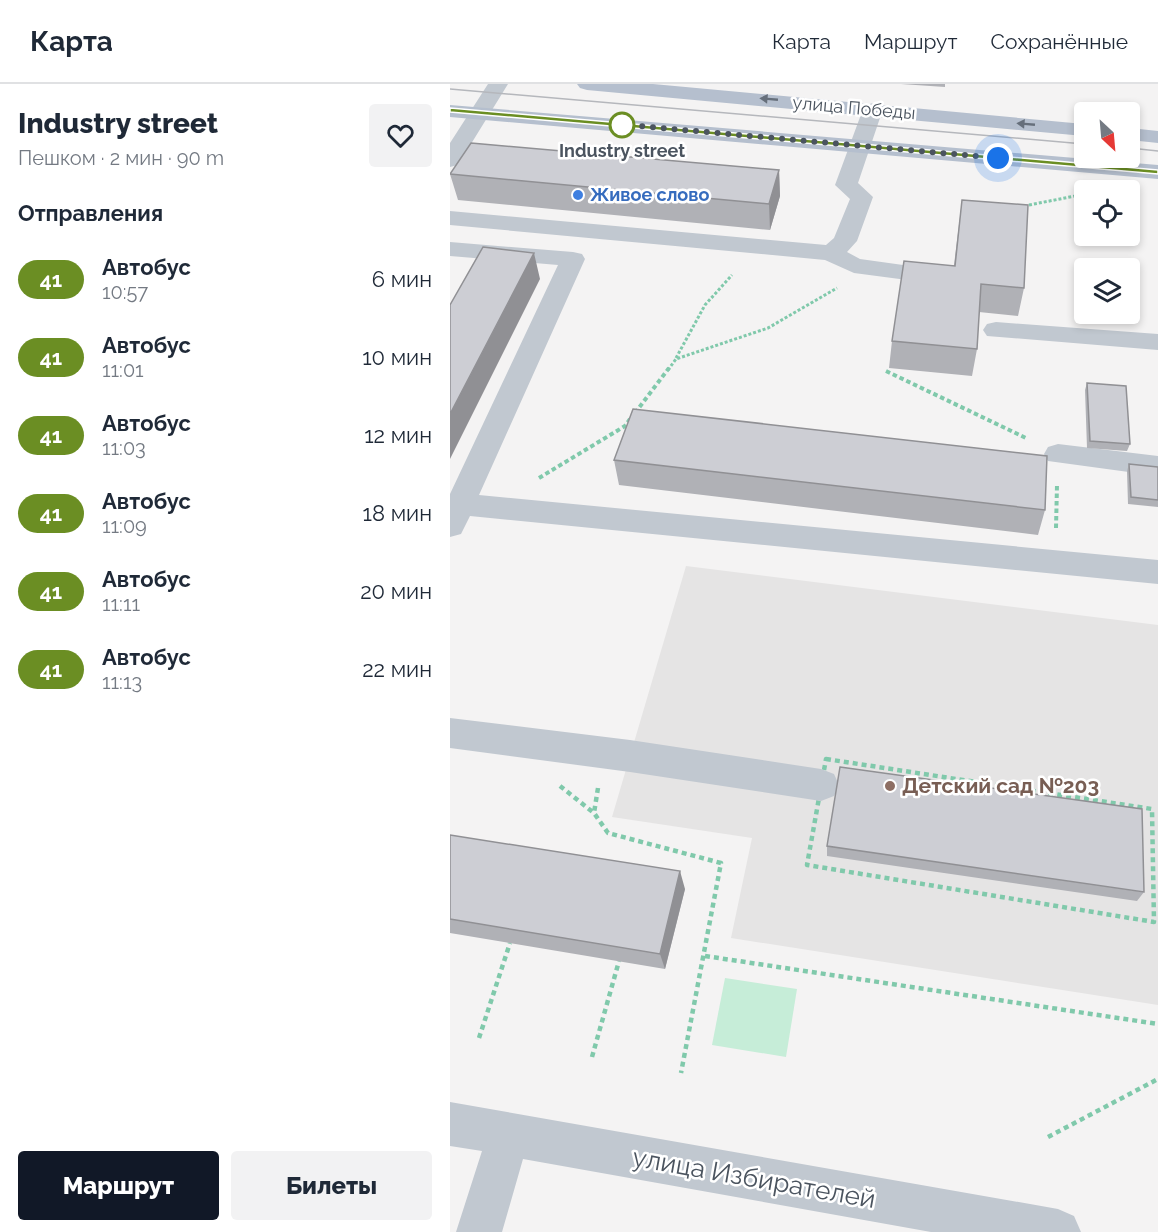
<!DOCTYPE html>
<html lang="ru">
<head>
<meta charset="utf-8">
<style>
  body { margin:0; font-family:Raleway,sans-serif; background:#f2f2f3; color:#1f2937; height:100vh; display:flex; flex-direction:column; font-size:22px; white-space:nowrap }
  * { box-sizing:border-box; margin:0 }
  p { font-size:20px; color:#747a83 }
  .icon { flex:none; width:33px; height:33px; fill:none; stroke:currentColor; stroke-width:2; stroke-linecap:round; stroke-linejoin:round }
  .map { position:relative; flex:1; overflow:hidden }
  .drawer { display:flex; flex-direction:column; background:#fff; width:450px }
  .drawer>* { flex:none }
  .badge { padding:0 12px; border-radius:20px; font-size:21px; line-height:39px }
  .needle { width:39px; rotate:154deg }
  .tools { position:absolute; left:624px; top:18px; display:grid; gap:12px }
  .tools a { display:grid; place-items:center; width:66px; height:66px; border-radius:6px; background:#fff; box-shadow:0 3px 9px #0003; font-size:30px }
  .you { position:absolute; width:30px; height:30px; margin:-15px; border:4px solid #fff; border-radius:50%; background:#1a73e8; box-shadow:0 0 0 9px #1a73e833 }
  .map>.badge { position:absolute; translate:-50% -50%; box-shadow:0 0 0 3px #fff }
  h2 { padding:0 18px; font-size:22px; line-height:54px }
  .round { display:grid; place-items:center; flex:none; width:63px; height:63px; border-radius:6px; background:#f2f2f3 }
  .head { display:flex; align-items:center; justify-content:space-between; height:102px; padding:0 18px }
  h1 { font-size:28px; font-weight:800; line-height:45px }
  .button { display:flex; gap:12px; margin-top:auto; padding:12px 18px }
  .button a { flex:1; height:69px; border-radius:6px; background:#111827; color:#fff; font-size:24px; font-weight:800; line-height:69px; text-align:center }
  .button a+a { background:#f2f2f3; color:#1f2937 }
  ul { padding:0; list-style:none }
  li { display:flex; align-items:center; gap:18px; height:78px; padding:0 18px }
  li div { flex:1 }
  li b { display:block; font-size:22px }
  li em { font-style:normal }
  li .badge { min-width:66px; font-weight:700; text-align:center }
  header { display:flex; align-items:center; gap:36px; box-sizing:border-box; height:84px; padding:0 30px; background:#fff; border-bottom:2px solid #e0e1e3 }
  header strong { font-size:28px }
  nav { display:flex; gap:33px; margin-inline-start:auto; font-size:21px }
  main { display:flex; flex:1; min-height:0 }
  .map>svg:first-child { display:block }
  .education { fill:#e5e4e4 }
  .green { fill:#c6edd8 }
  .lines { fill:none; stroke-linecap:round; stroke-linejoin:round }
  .path-far2 { stroke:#80c9ab; stroke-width:3; stroke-dasharray:3 2; stroke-linecap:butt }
  .path-far1 { stroke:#80c9ab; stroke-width:4; stroke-dasharray:4.5 3; stroke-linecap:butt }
  .path { stroke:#80c9ab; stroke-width:4.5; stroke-dasharray:5 4; stroke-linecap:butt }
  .minor { fill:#c1c8d0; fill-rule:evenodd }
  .major { fill:#b5bfce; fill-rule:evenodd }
  .tram { stroke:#b5b7bc; stroke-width:1.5 }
  .wall { fill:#b0b1b6 }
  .shaded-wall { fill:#909094 }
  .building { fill:#cdced4; stroke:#909094; stroke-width:1.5 }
  .oneway { fill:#666f7b }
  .line { fill:#6b8e23; stroke:#fff; stroke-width:1.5 }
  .walk { stroke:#4b545f; stroke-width:6; stroke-dasharray:0 10.8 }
  .stop-dot { fill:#fff; stroke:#6b8e23; stroke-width:3 }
  .shop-dot { fill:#3f7fe0; stroke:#fff; stroke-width:2 }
  .education-dot { fill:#8d6e63; stroke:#fff; stroke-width:2 }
  .labels { text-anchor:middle; stroke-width:5; stroke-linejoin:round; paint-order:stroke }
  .far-street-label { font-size:18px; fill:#4b545f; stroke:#fff }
  .far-stop-label { font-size:18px; font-weight:bold; fill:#4b545f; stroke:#fff }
  .far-shop-label { font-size:18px; font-weight:bold; fill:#366cbe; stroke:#fff; text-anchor:start }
  .education-label { font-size:21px; font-weight:bold; fill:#785e54; stroke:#fff; text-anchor:start }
  .near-street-label { font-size:26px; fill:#4b545f; stroke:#fff }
</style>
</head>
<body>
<header>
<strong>Карта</strong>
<nav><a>Карта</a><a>Маршрут</a><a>Сохранённые</a></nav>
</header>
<main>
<section class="drawer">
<div class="head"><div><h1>Industry street</h1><p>Пешком · 2 мин · 90 m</p></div><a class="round"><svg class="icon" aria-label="heart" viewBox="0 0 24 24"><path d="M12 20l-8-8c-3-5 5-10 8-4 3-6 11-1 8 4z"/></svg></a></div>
<h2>Отправления</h2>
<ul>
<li><span class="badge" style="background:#6b8e23;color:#fff">41</span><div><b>Автобус</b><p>10:57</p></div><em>6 мин</em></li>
<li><span class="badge" style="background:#6b8e23;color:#fff">41</span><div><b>Автобус</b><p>11:01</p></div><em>10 мин</em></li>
<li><span class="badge" style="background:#6b8e23;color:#fff">41</span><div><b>Автобус</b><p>11:03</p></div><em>12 мин</em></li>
<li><span class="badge" style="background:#6b8e23;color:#fff">41</span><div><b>Автобус</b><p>11:09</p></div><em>18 мин</em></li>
<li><span class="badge" style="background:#6b8e23;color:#fff">41</span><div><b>Автобус</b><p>11:11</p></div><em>20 мин</em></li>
<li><span class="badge" style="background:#6b8e23;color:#fff">41</span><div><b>Автобус</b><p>11:13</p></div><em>22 мин</em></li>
</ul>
<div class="button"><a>Маршрут</a><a>Билеты</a></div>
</section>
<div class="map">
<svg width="708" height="1148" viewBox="0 0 708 1148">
  <rect width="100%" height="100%" fill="#f4f3f3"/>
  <path class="education" d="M236,482l472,59v380l-427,-67 21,-100 -140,-21z"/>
  <path class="green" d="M275,894l72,11 -11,68 -74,-12z"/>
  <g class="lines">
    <path class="path-far2" d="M579,121l46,-9
      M226,274l29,-53 27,-30
      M218,286l8,-11 92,-31 69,-40"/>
    <path class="path-far1" d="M436,287l142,68
      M185,329l34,-45
      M89,394l86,-52 5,-7
      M606,444l1,-43"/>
    <path class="path" d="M376,675l326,50 2,113 -347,-57z
      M110,702l34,27
      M148,704l-4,25 14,20 113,30 -40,210
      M255,872l453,68
      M29,954l31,-95
      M142,973l27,-96
      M598,1053l110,-58"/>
    <path class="minor" d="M38,0h20l-50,81 -8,2v-24z
      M423,19l7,2 3,4 -25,74 15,14 -16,44 -10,11 13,7 79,11 3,5 -3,5 -9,3 -76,-10 -29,-13 -375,-35v-14l376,34 8,-7 16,-39 -15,-14 28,-76 3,-4z
      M0,158l123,10 9,2 3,5 -106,236 679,65v24l-688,-68 -9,18 -11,3v-43l108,-229 -108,-9z
      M546,238l162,12v16l-171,-14 -4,-6 4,-6z
      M608,360l100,12v20l-110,-15 -4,-7 4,-7z
      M0,634l180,22 191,29 13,5 5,11 -5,11 -13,5 -191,-29 -180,-24z
      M0,1018l608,107 16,7 7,16h-150l-408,-73 -21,73h-46l26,-81 -32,-5z"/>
    <path class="major" d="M127,0h76l431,40v12l-497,-46 -7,-2z
      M0,21l708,60v14l-708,-62z
      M680,44l28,3v12l-28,-3z"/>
    <path class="tram" d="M0,5l634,55
      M680,64l28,3"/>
  </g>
  <path class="wall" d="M451,0h44v3z
    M329,86l1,26 -10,34 -312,-30 -8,-26z
    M512,116l62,88 -6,28 -39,-4 -2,37 -5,27 -83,-8 3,-27 62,-76z
    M637,299l43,61 -3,7 -40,-3 -2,-58z
    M164,376l431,50 -7,25 -419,-50z
    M679,380l29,3v40l-30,-3 -1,-33z
    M0,751l235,54 -20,80 -215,-36z
    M377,762l317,46 -7,9 -310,-45z"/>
  <path class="shaded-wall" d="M329,86l1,26 -10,34 -1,-26z
    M84,169l6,26 -90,180v-45z
    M230,787l5,18 -20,80 -5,-15z"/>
  <path class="building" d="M21,59l308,27 -10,34 -319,-30z
    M512,116l66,5 -4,83 -43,-4 -4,65 -85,-8 12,-80 51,5z
    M33,163l51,6 -84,161v-109z
    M637,299l39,3 4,58 -40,-3z
    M183,325l414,47 -2,54 -431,-50z
    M679,380l29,3v33l-27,-3z
    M390,683l302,42 2,83 -317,-46z
    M0,751l230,36 -20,83 -210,-35z"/>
  <defs><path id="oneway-solid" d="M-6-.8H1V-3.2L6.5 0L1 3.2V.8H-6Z" transform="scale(1.5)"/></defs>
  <g class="oneway">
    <use href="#oneway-solid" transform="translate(319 15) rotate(-175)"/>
    <use href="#oneway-solid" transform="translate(576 40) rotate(-175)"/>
  </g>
  <path class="line" d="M0,24l708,62v4l-708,-62z"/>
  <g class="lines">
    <path class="walk" d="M172,41l-6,-1 382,34"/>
  </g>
  <circle class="stop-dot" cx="172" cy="41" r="12"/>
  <circle class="shop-dot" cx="128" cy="111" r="6"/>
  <circle class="education-dot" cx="440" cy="702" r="6"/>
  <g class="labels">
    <g class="far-street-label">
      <text transform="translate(404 24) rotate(5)" y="6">улица Победы</text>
    </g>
    <g class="far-stop-label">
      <text x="172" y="73">Industry street</text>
    </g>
    <g class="far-shop-label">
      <text x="140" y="117">Живое слово</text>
    </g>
    <g class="education-label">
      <text x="452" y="709">Детский сад №203</text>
    </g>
    <g class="near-street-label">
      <text transform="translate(304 1094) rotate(10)" y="9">улица Избирателей</text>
    </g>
  </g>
</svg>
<div class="tools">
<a><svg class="needle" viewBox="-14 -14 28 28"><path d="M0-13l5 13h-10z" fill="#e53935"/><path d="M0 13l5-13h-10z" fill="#747a83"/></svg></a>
<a><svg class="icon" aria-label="locate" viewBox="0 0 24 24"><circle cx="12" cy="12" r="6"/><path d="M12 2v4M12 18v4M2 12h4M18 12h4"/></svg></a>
<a><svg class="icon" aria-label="layers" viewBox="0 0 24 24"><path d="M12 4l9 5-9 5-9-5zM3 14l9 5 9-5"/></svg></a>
</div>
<div class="you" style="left:548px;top:74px"></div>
</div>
</main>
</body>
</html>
